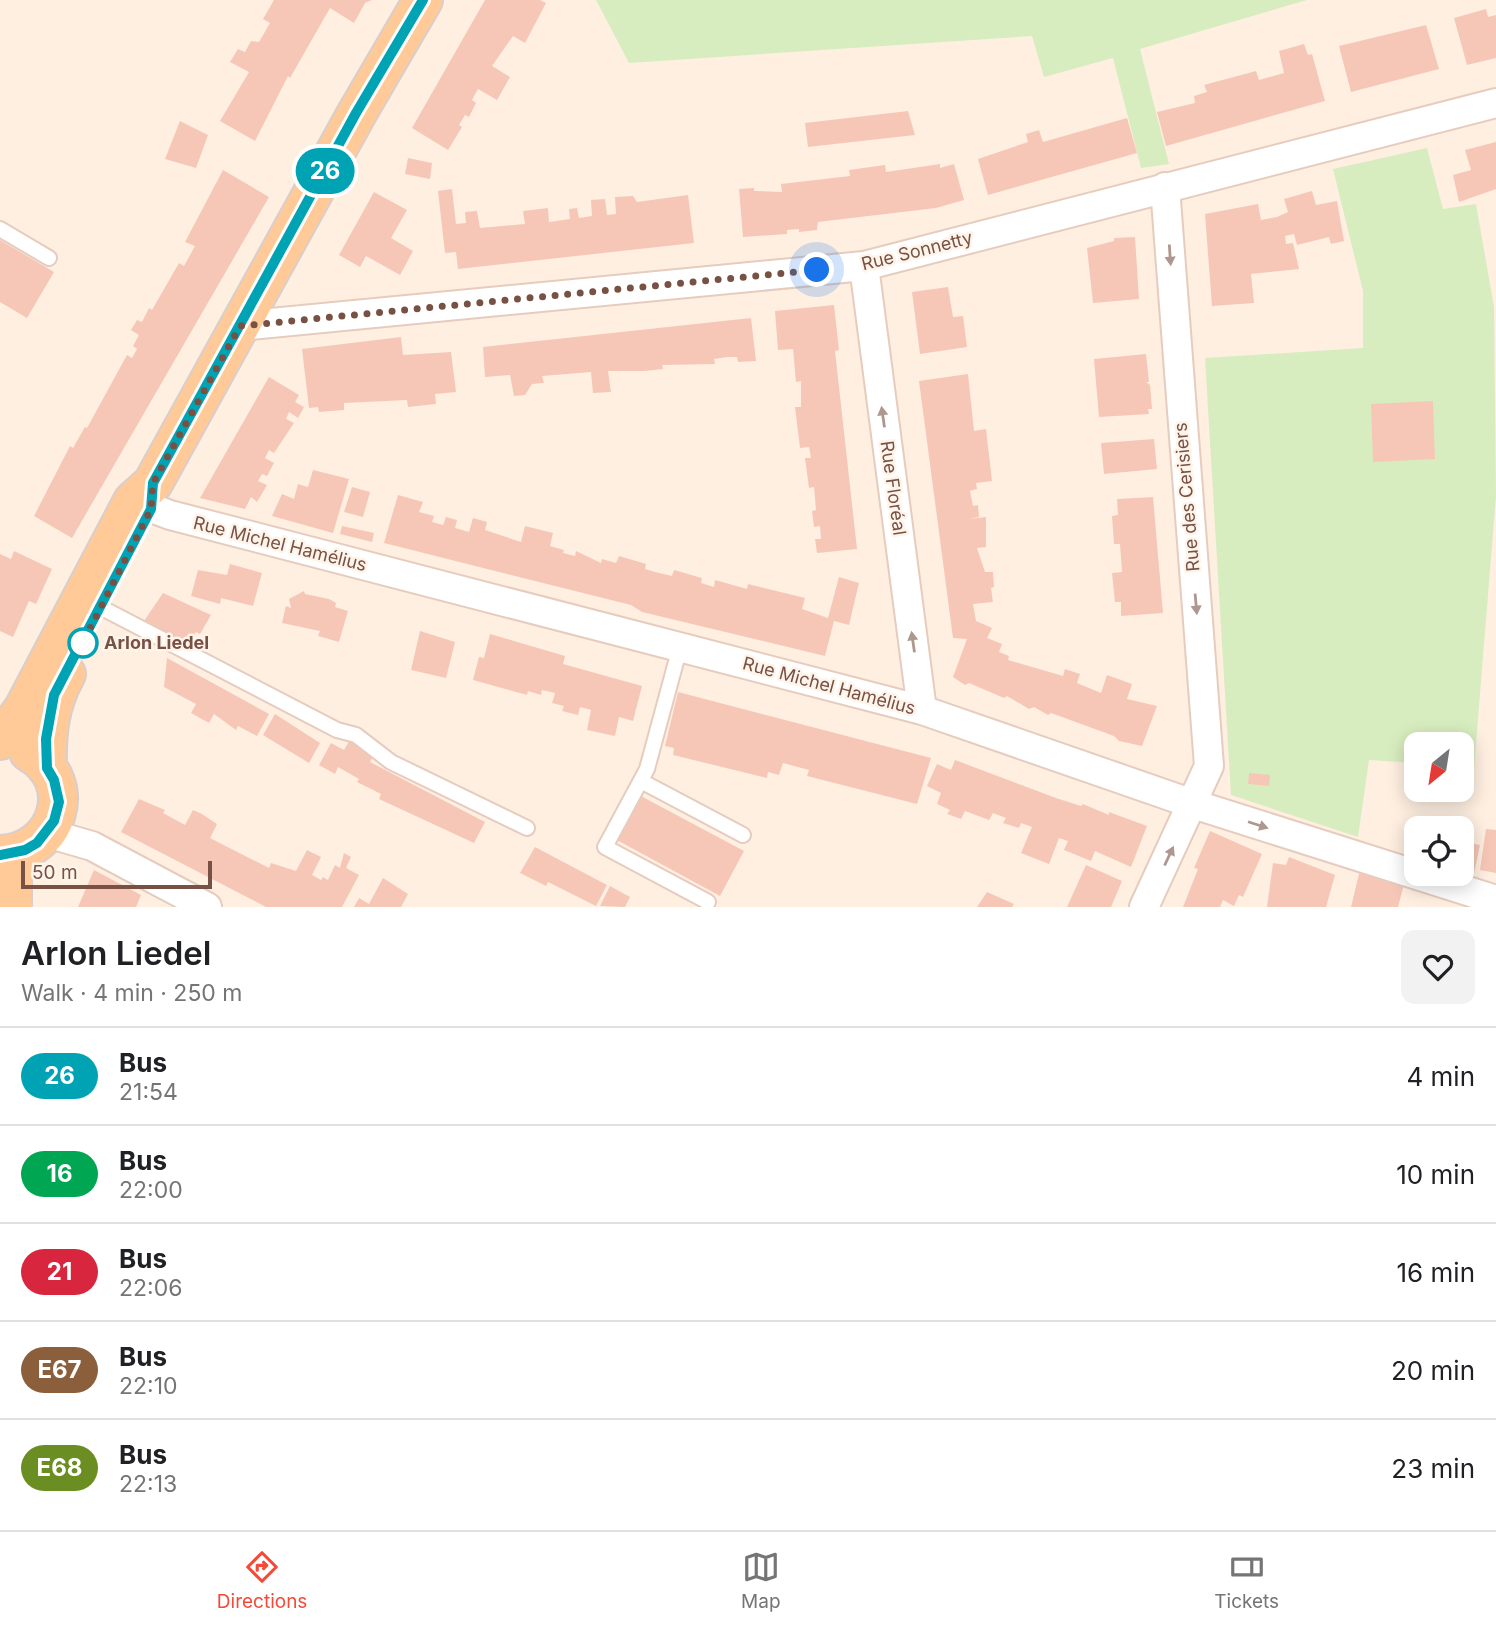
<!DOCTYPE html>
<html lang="en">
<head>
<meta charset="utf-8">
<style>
  body { margin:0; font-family:Inter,sans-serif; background:#f2f2f2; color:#202124; height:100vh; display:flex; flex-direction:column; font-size:26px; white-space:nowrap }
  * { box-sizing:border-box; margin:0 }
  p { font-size:23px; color:#757577 }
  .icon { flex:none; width:38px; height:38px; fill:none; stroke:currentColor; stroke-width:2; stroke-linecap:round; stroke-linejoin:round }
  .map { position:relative; height:907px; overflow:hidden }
  .details { display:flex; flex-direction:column; background:#fff; flex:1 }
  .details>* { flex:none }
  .badge { padding:0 14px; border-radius:23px; font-size:24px; line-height:46px }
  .needle { width:46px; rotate:210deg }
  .buttons { position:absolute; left:1404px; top:732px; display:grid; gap:14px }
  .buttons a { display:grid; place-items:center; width:70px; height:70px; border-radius:14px; background:#fff; box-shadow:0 4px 18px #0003; font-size:35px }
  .scale { position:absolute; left:21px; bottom:18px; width:191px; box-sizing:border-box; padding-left:7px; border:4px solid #785145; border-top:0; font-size:19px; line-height:24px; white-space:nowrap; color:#785145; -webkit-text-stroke:5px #fff4ea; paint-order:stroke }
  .you { position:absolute; width:35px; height:35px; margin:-18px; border:5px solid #fff; border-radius:50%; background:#1a73e8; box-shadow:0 0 0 10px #1a73e833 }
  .map>.badge { position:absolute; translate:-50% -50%; box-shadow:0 0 0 4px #fff }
  .round { display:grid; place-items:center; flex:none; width:74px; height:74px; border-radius:14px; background:#f2f2f2 }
  .head { display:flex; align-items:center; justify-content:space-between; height:119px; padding:0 21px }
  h1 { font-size:33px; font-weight:600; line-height:52px }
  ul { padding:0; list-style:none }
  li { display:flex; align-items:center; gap:21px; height:98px; padding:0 21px; border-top:2px solid #e0e0e0 }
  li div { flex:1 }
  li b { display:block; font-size:26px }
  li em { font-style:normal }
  li .badge { min-width:77px; font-weight:700; text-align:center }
  .tabs { display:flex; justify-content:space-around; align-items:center; height:98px; border-top:2px solid #e0e0e0; background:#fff; font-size:19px; color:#757577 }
  .tabs a { display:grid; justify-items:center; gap:4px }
  .tabs .on { color:#f44a3a }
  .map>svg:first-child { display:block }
  .green { fill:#d8edbf }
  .building { fill:#f6c7b6 }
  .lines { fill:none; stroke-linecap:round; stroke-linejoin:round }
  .lane-casing { stroke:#e6ccbe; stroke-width:18 }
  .street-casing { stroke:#e6ccbe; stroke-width:32 }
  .primary-casing { stroke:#d9cecb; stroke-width:42 }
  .lane { stroke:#fff; stroke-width:14 }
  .street { stroke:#fff; stroke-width:28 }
  .primary { stroke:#ffca98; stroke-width:38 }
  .oneway { fill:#ae978f }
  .line-casing { stroke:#fff; stroke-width:16 }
  .line { stroke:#00a3b4; stroke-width:10 }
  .walk { stroke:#785145; stroke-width:7; stroke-dasharray:0 12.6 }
  .stop-dot { fill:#fff; stroke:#00a3b4; stroke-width:3.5 }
  .labels { text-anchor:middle; stroke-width:5; stroke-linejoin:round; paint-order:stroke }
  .street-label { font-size:18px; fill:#785145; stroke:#fff4ea }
  .stop-label { font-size:18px; font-weight:bold; fill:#785145; stroke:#fff4ea; text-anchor:start }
</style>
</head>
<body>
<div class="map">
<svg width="1496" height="907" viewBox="0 0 1496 907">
  <rect width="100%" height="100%" fill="#feefe1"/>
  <path class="green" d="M596,0h711l-167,49 29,115 -28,4 -28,-110 -69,19 -12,-41 -403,27z
    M1427,148l16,61 33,-5 18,103 2,189 -22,272 -13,-1v-23h-45v19l-47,-3 -11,77 -127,-42 -26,-437 158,-10v-57l-30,-122z"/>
  <path class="building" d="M274,0h98l-7,3 -11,20 -24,-15 -40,70 -2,-2 -33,65 -35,-20 29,-49 -19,-10 8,-13 7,3 6,-11 8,1 11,-19 -7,-4z
    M485,0h55l6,3 -21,40 -12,-7 -21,30 18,11 -13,23 -19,-11 -6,11 4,3 -7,14 -4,-2 -6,10 3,2 -14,23 -36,-22z
    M1486,9l2,8 8,-2v43l-29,7 -13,-47z
    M1426,25l13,44 -88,23 -12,-46z
    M1304,44l4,11 4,-1 13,47 -159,45 -9,-34 38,-9 -1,-7 13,-4 -3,-7 52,-14 3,9 25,-7 -5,-22z
    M908,111l7,24 -107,12 -3,-24z
    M1127,118l10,35 -149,42 -10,-36 50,-17 -2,-8 13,-4 4,12z
    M180,121l28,14 -12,33 -31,-9z
    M1496,142v47l-37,13 -6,-27 18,-5 -6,-20z
    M408,158l24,5 -2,16 -25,-5z
    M940,164v4l14,-4 10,36 -28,8 -118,14 -1,8 -18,2v-3l-12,1v4l-44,3 -4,-48 15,-1v3l28,1 -1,-8 69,-8 -1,-6 36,-5 1,7z
    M223,170l46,27 -197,341 -38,-22 36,-70 3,2 12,-21 2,1 40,-73 5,3 5,-9 -4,-3 6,-11 -8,-5 6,-10 5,2 7,-14 3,2 27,-47 5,3 11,-20 -10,-4z
    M452,189l4,35 10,-1 -1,-11 12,-1 3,17 45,-4 -2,-13 25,-3 1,14 21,-3 -1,-10 8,-1 2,10 13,-2 -1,-16 14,-1 2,16 9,-1 -1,-17 18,-1 4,6 51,-7 6,48 -236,26 -2,-17 -11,1 -7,-62z
    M1312,191l4,14 21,-4 7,40 -13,3 -2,-7 -32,8 -3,-11 -9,2 1,8 7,-1 6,26 -48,5 3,29 -42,3 -7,-92 53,-10 3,16 16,-3 11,-5 -4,-13z
    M374,192l33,18 -16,28 22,13 -13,24 -34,-19 -6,11 -21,-12z
    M1135,237l4,62 -46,4 -6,-55 27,-7v-3z
    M0,240l54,32 -27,46 -27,-16z
    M948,287l5,30 10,-1 4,31 -47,7 -8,-62z
    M834,305l5,45 -4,1 22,198 -40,4 -2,-14h6l-1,-13 -6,1 -2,-16 4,-1 -2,-23 -5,1 -4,-30h6l-2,-11 -9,1 -5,-41h6v-26l-5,1 -3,-33 -15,1 -3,-39z
    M751,318l5,43 -18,1 -1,-5h-10l-13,2 1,5 -53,1 1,4 -19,2h-36l3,21 -18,1 -2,-21 -49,4 2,7 -12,1 -7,11 -11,1 -4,-21 -25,2 -2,-30z
    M401,337l2,18 48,-3 5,40 -21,2 1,10 -28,3 -1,-7 -63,3v7l-25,2 -1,-5 -9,1 -7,-59z
    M1146,354l3,28h-3l4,3 2,24h-4l1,5 -50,3 -5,-58z
    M968,374l6,57 12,-2 6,52 -16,2 1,6 -7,2 3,15 5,-1 1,12 -9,2 16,-2v30l-9,1 8,24h8l1,15 -3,1 2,14 -20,2 3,17 16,7 -5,10 15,6 -3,8 10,4 -1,4 55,16 2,-7 15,5 -3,9 24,10 6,-18 25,9 -5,15 30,7 -15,40 -23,-5 -5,-5 -63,-23 -3,2 -14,-8 -5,2 -22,-13 -3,2 -35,-15 -4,2 -12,-8 14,-38 -14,-1 -34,-257z
    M269,377l30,18 -4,7 9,5 -6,11 -9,-6 -3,7 8,4 -20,30 -5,-3 -4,8 9,5 -7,13 -5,-2 -4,7 9,4 -10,17 -6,-5 -6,12 -45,-11z
    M1433,401l2,58 -62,3 -2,-58z
    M1154,439l3,30 -53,5 -3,-31z
    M313,470l36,9 -16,54 -61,-17 10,-22 12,5 4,-15 10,3z
    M352,487l18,5 -7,25 -19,-5z
    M398,495l25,7 -4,10 15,4 -2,6 11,3 3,-8 11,3 -2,8 14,4 4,-14 14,4 -2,8 36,12 4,-16 28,7 -3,13 14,4 -1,3 12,3 1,-5 25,12 1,-4 14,4 3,-7 27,8 -1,5 10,3 17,4 2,-6 28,8 -1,5 13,4 1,-7 32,9 1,-5 57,14 -3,11 26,9 11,-41 20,6 -10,42 -15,-4 -9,35 -183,-44 -11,-7 -247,-62z
    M1153,497l10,116 -42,3v-14h-6l-3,-29 10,-1 -2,-28h-6l-2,-28 6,-1 -1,-16z
    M342,526l32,7 -2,9 -32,-8z
    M14,551l38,18 -16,35 -7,-3 -16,36 -13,-6v-77l11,5z
    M230,564l32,9 -9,33 -32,-8 -1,6 -29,-8 7,-26 29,5z
    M304,591l1,3 24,5 7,4 -1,4 13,4 -9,31 -21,-6 2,-5 -38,-8 4,-17 5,2 -2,-9z
    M163,593l48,22 -11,19 -4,-2 -7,11 -45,-22z
    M420,631l35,11 -9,36 -35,-8z
    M490,634l75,22 -2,8 79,22 -9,35 -14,-4 -4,19 -28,-6 4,-20 -11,-3 -2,8 -16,-4 2,-5 -12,-3 3,-10 -13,-3 -1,5 -13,-4 -1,4 -54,-15 6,-23 5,1z
    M167,658l102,56 -12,22 -19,-10 -2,4 -22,-16 -5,9 -18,-10 5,-9 -32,-17z
    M678,692l253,66 -14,46 -110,-28 2,-6 -26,-7 -4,12 -11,-3 -1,6 -94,-23 1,-7 -9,-2z
    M275,714l45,29 -11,20 -46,-28z
    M351,738l25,14 -6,10 115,60 -11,21 -95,-44 2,-5 -24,-12 2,-3 -21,-12 -3,7 -16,-9 12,-22 13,7z
    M955,760l101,38 25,8 2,-2 26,11v-3l38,14 -16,41 -36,-16 -4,10 -27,-11 4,-9 -9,-3 -10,26 -28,-11 11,-26 -11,-4 -2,5 -16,-5 3,-5 -13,-5 -4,7 -24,-9 -4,8 -14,-5 3,-4 -13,-6 4,-11 -14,-7 10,-22 14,6z
    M1249,773l21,2 -1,11 -21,-2z
    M639,795l105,56 -24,45 -105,-57z
    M139,799l26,11 -2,3 22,12 8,-15 9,4 15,10 -7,14 59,30 2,-5 25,8 11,-21 14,7 -9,18 9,5 2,-3 5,3 7,-15 5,3 4,-15 7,4 -5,11 13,7 -17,32h-76l-145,-75z
    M1486,829l10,1v43l-16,-3z
    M1210,831l52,23 -19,43 -4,-2 -5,11 -11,-6 -3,7h-37l15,-38 -4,-1z
    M1461,841l19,4 -7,33 -18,-5h6z
    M535,847l72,38 -11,21 -48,-24 -2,4 -26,-13z
    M1289,857l46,18 -9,32h-59l6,-44 13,2z
    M1086,865l36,16 -11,26h-44z
    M94,870l47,25 -5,12h-58z
    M1360,870l44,14 -6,23h-47z
    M383,878l25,16 -7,13h-47l5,-9 10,6z
    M610,886l20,11 -5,10 -25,-1z
    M987,892l27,12 -2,3h-35z"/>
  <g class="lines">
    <defs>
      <path id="lane" d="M0,229l49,29
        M102,608l235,122 19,5 35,27 136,66
        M680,647l-33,122 -42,78 103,55
        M641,781l102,54"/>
      <path id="street" d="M864,266l58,444
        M240,326l624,-60 632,-163
        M133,501l37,14 752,195 271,94 303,96
        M47,833l45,13 115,61
        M1144,907l65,-141 -44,-579"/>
      <path id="primary" d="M0,740l23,-30 110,-209 20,-18 204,-370 66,-113
        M47,768c-1,-36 2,-63 19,-94
        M12,854v53
        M0,855c58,-2 81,-73 29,-103"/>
    </defs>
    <use href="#lane" class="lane-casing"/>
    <use href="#street" class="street-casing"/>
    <use href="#primary" class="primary-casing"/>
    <use href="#lane" class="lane"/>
    <use href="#street" class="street"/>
    <use href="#primary" class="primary"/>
  </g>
  <defs><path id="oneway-solid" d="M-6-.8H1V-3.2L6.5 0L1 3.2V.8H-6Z" transform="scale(1.75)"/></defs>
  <g class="oneway">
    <use href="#oneway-solid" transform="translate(1170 255) rotate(86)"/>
    <use href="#oneway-solid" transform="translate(883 417) rotate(-98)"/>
    <use href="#oneway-solid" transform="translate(1196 604) rotate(85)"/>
    <use href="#oneway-solid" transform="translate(913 642) rotate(-98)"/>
    <use href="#oneway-solid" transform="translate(1258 825) rotate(18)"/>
    <use href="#oneway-solid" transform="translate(1169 856) rotate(-65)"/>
  </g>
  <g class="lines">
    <defs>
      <path id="line" d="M0,855l25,-5 12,-7 17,-22 5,-19 -5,-22 -7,-12 -1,-29 8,-44 97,-186 2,-26 203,-370 67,-113"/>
    </defs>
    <use href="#line" class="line-casing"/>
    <use href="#line" class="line"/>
    <path class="walk" d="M83,643l-5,9 73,-143 2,-26 87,-157 577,-56"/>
  </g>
  <circle class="stop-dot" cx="83" cy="643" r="14"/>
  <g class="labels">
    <g class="street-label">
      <text transform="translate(917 251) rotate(-14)" y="6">Rue Sonnetty</text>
      <text transform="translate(893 488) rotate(82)" y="6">Rue Floréal</text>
      <text transform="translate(1187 497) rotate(-95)" y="6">Rue des Cerisiers</text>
      <text transform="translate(280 544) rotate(14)" y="6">Rue Michel Hamélius</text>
      <text transform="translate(829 686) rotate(15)" y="6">Rue Michel Hamélius</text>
    </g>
    <g class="stop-label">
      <text x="104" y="649">Arlon Liedel</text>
    </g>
  </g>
</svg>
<div class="buttons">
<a><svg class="needle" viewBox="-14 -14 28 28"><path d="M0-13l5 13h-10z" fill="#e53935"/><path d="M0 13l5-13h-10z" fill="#757577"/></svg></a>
<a><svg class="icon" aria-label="locate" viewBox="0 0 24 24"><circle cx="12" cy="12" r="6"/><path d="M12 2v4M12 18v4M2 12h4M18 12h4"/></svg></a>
</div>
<div class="scale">50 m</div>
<div class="you" style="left:817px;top:270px"></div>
<b class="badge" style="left:325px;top:171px;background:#00a3b4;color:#fff">26</b>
</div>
<section class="details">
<div class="head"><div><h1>Arlon Liedel</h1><p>Walk · 4 min · 250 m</p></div><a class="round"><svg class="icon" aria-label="heart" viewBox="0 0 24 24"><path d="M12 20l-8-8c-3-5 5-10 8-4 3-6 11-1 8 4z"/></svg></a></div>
<ul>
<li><span class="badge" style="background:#00a3b4;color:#fff">26</span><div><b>Bus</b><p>21:54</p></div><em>4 min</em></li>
<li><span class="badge" style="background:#00a651;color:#fff">16</span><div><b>Bus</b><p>22:00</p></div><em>10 min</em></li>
<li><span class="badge" style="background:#d7263d;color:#fff">21</span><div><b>Bus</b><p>22:06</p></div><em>16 min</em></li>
<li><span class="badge" style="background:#8b5e3c;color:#fff">E67</span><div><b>Bus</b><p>22:10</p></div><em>20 min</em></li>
<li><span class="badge" style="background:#6b8e23;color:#fff">E68</span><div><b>Bus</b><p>22:13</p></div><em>23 min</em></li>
</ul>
</section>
<nav class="tabs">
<a class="on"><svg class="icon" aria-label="directions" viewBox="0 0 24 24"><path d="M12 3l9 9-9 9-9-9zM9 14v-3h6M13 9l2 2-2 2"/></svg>Directions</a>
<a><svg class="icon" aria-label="map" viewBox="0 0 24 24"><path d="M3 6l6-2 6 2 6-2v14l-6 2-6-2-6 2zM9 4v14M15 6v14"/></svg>Map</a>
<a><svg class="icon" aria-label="tickets" viewBox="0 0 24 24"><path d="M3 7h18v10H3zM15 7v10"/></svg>Tickets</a>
</nav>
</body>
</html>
